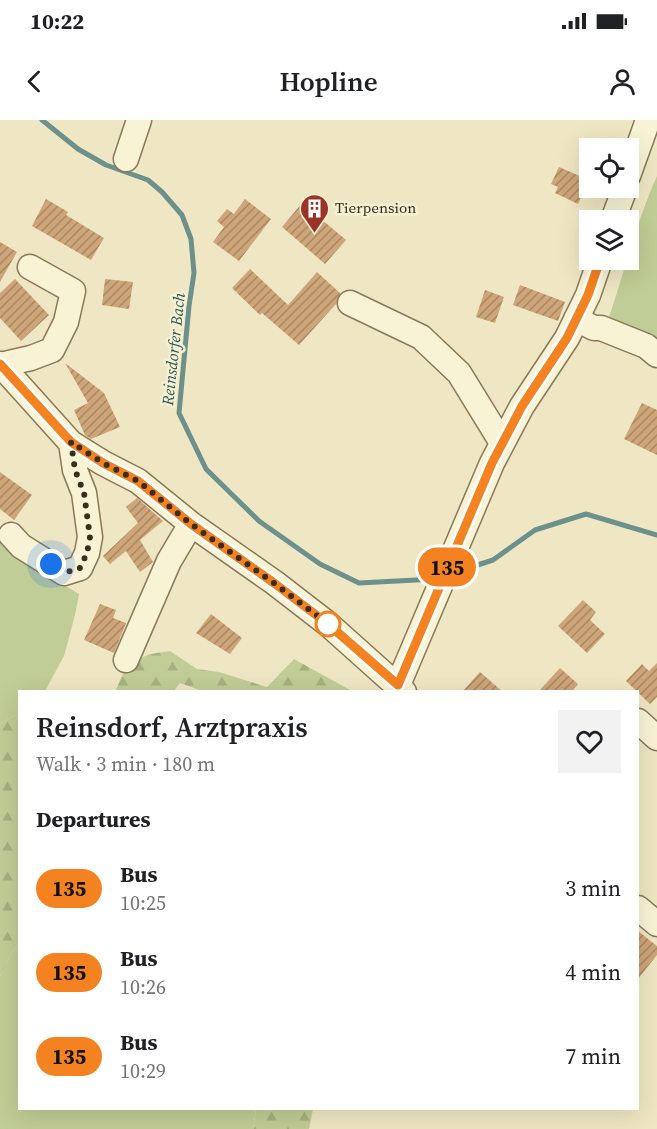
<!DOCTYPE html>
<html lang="en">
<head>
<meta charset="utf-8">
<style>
  body { margin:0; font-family:"Source Serif 4",serif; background:#f2f2f2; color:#202124; height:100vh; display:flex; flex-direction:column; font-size:22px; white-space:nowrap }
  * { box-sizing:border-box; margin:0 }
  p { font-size:20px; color:#757577 }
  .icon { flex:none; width:33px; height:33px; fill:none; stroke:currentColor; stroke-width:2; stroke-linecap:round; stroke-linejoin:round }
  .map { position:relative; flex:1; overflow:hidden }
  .details { position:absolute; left:18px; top:570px; width:621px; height:420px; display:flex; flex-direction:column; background:#fff; border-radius:0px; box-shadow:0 6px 24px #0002 }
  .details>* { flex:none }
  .badge { padding:0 12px; border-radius:20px; font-size:21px; line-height:39px }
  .tools { position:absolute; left:579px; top:18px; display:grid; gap:12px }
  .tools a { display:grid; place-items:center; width:60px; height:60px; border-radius:0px; background:#fff; box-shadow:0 6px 24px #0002; font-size:30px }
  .you { position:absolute; width:30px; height:30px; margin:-15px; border:4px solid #fff; border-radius:50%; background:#1a73e8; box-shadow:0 0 0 9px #1a73e833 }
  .map>.badge { position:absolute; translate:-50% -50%; box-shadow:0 0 0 3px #fff }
  h2 { padding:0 18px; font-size:22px; line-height:54px }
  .round { display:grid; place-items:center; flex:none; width:63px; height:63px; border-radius:0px; background:#f2f2f2 }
  .summary { display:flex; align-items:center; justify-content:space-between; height:102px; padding:0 18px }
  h1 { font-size:28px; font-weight:600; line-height:45px }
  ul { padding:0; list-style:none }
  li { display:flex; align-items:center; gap:18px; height:84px; padding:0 18px }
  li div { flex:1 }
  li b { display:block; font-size:22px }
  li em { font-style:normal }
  li .badge { min-width:66px; font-weight:700; text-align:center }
  .status { display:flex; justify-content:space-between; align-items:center; height:42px; padding:0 30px; background:#fff; direction:ltr }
  .status svg { height:16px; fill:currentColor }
  header { display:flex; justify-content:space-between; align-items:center; height:78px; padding:0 18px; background:#fff; font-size:27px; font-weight:600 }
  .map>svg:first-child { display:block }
  .grass { fill:#c1cd96 }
  .forest { fill:url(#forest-firs) }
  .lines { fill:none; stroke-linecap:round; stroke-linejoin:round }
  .stream { stroke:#6c908b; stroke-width:5 }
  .building { fill:url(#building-hatch) }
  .minor-casing { stroke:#897859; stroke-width:27 }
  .minor { stroke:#f9f3d6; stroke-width:24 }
  .line-casing { stroke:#fff; stroke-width:14 }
  .line { stroke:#f58220; stroke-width:9 }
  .walk { stroke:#392e1e; stroke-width:6; stroke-dasharray:0 10.8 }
  .stop-dot { fill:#fff; stroke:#f58220; stroke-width:3 }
  .labels { text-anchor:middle; stroke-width:5; stroke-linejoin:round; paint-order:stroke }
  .poi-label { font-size:15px; fill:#392e1e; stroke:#f6f0d3; text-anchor:start }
  .water-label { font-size:16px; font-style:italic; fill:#2d5759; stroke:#f6f0d3 }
</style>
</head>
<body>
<div class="status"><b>10:22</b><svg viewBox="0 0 49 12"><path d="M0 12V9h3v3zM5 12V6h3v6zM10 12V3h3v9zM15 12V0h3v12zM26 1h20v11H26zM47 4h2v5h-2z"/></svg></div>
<header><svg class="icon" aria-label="back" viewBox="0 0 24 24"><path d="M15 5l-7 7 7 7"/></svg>Hopline<svg class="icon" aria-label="person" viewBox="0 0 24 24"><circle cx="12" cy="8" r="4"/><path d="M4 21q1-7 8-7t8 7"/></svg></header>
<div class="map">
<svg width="657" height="1009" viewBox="0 0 657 1009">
  <defs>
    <pattern id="forest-firs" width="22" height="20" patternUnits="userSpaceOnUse" patternTransform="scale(1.5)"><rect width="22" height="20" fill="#c1cd96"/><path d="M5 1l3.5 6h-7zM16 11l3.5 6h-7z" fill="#a7b081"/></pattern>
    <pattern id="building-hatch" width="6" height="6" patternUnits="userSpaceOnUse" patternTransform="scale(1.5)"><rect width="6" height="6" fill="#cea578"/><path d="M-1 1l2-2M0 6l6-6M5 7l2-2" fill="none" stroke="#a88762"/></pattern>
  </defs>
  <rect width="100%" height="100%" fill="#efe7c3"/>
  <path class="grass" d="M657,56v171l-50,-24c17,-49 28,-98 50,-147z
    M0,423l34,24 45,27 -4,21 -11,41 -19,35 -25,1 -1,21 -19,11z
    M19,824l1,164 236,1 -3,20h-253v-153l12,-24z"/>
  <path class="forest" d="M170,531l27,18 22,3 48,15 27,-28 58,32h-150l-22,-8 -6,8 -59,1 12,-28 23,-10z
    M19,593v231l-7,8 -12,24v-252z
    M256,989v-1l57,1 -4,20h-56z"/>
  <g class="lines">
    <path class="stream" d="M42,0l36,29 28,16 42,15 14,12 20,23 9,24 3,34 -5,33 -10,107 27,56 53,52 61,43 39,19 76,-4
      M453,453l40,-13 42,-30 51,-16 71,21"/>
  </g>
  <path class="building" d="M559,47l30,13 -11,24 -23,-11 3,-6 -7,-3z
    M46,79l22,13 -2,3 38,23 -13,22 -59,-34z
    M245,79l26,20 -32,42 -26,-19 11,-15 -7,-6 10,-12 7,5z
    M302,83l44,37 -21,24 -43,-37z
    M0,122l17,10 -17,30z
    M250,149l38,36 29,-33 23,21 -4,11 -37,41 -37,-32 -2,2 -28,-27z
    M15,159l34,36 -28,26 -21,-23v-25z
    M105,159l28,3 -4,27 -27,-4z
    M520,165l45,17 -7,19 -45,-16z
    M485,170l19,7 -9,26 -19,-6z
    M65,243l39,30 16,34 -29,12 -6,-4 -11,-25 14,-7z
    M642,283l15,7v45l-33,-16z
    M0,352l32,23 -18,25 -14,-11z
    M137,378l26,23 -23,19 13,22 -13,10 -14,-21 -16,13 -7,-8 35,-33 -12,-16z
    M583,480l13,12 -6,8 15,14 -18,19 -29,-27z
    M100,484l16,6 -3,8 13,5 -12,30 -30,-13z
    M211,494l31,24 -12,16 -34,-21z
    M657,543v34l-7,7 -24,-23 16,-17 7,7z
    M560,548l18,16 -7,8h-33z
    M480,552l23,20h-41z
    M638,811l19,15v9l-19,24z"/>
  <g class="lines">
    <defs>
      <path id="minor" d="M126,39l13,-39
        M628,56l20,-56
        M613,100l12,-32
        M350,183l71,34 38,36 43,70
        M576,199l18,9h7l45,18 11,9
        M0,244l71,79 32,20 35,18 53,43 84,59 53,41 76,68
        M0,245l31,-7 21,-8 14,-28 7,-31 -43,-24
        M11,415l10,11 43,27 16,-5 7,-15 3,-16 -6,-44 -9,-23 -4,-27
        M126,540l43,-99 22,-37
        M398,565l94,-222 30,-57 45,-68 21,-43 12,-35
        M638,601l19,17
        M638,788l19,16"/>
    </defs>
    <use href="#minor" class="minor-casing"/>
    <use href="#minor" class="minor"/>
  </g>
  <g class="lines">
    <defs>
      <path id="line" d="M0,244l71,78 32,21 35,18 53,43 83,59 54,41 70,61 94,-222 30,-57 45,-68 21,-43 12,-35"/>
    </defs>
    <use href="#line" class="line-casing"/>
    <use href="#line" class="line"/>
    <path class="walk" d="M51,444l13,9 16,-5 7,-15 3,-16 -6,-44 -9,-23 -4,-28 32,21 35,18 53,43 83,59 54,41"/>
  </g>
  <defs>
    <symbol id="building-pin" viewBox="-11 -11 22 30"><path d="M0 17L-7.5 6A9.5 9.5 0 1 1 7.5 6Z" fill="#9a3428" stroke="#f6f0d3"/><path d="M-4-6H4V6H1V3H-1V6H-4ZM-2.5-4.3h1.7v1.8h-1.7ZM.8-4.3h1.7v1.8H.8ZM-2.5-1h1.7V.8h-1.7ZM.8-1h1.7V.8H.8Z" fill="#fff"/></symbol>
  </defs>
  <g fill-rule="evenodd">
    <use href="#building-pin" x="298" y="72" width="33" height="45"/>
  </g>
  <circle class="stop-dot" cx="328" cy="504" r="12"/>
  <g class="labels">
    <g class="poi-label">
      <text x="335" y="93">Tierpension</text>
    </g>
    <g class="water-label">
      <text transform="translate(173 229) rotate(-84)" y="6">Reinsdorfer Bach</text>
    </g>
  </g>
</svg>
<div class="tools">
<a><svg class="icon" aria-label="locate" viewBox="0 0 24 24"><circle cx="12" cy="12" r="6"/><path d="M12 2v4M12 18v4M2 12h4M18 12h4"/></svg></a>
<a><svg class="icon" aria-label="layers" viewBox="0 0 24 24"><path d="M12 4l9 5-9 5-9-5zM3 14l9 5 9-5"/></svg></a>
</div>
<div class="you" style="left:51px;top:444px"></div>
<b class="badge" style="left:447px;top:447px;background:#f58220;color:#111">135</b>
<section class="details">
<div class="summary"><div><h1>Reinsdorf, Arztpraxis</h1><p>Walk · 3 min · 180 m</p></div><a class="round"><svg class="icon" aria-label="heart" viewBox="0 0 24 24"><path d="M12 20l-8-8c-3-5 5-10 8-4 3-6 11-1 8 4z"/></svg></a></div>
<h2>Departures</h2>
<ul>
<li><span class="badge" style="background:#f58220;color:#111">135</span><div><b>Bus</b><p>10:25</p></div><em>3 min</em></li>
<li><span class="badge" style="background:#f58220;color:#111">135</span><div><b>Bus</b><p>10:26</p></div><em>4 min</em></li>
<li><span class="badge" style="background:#f58220;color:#111">135</span><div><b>Bus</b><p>10:29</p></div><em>7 min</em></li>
</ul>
</section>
</div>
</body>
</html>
